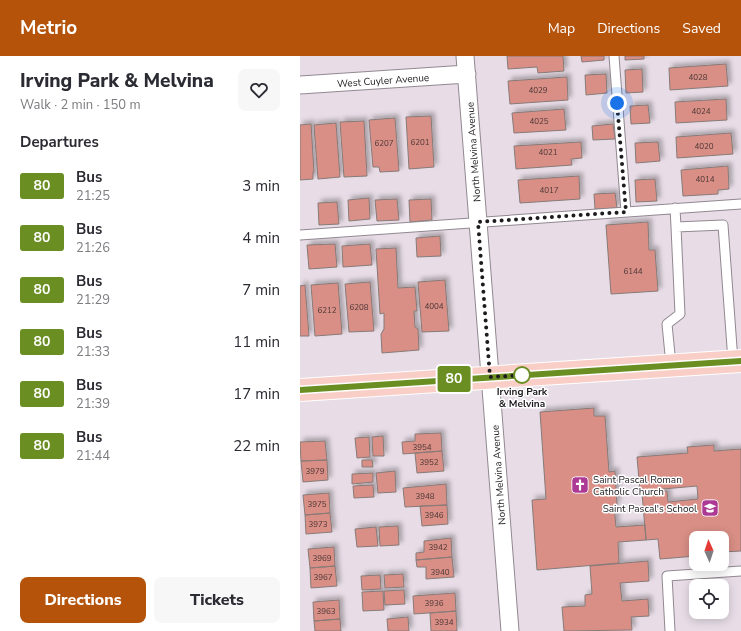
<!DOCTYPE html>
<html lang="en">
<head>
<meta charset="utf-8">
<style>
  body { margin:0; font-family:"Nunito Sans",sans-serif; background:#f7f7f7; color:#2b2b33; height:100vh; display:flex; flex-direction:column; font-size:15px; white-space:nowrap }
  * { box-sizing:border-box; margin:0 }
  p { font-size:13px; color:#7c7c81 }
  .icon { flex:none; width:22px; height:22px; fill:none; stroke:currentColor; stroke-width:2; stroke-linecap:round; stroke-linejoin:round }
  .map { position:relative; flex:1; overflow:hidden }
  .sheet { display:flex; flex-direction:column; background:#fff; width:300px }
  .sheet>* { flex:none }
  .badge { padding:0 8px; border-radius:3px; font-size:14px; line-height:26px }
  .needle { width:26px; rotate:357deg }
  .tools { position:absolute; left:389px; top:475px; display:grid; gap:8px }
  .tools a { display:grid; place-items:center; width:40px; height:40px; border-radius:8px; background:#fff; box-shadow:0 2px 10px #0003; font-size:20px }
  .you { position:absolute; width:20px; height:20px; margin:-10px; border:3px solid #fff; border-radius:50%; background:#1a73e8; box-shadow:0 0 0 6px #1a73e833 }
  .map>.badge { position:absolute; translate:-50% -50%; box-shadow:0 0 0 2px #fff }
  h2 { padding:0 20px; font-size:15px; line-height:36px }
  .round { display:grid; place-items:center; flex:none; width:42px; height:42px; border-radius:8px; background:#f7f7f7 }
  .head { display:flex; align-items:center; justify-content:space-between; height:68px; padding:0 20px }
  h1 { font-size:19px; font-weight:800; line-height:30px }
  .button { display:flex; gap:8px; margin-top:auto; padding:8px 20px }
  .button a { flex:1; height:46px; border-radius:8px; background:#b45309; color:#fff; font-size:16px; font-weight:800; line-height:46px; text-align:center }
  .button a+a { background:#f7f7f7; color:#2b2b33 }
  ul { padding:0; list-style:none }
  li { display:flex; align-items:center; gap:12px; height:52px; padding:0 20px }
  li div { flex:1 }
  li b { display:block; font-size:15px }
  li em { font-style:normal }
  li .badge { min-width:44px; font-weight:700; text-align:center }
  header { display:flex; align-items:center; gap:24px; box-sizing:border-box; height:56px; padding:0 20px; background:#b45309; color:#fff }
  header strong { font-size:19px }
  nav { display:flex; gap:22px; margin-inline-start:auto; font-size:14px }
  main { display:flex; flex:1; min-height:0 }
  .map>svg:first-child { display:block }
  .building { fill:#d98f85; stroke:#877a78; filter:url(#shadow) }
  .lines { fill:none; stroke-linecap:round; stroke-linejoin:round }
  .lane-casing { stroke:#918890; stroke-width:11 }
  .street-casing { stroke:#918890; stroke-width:19 }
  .primary-casing { stroke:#fff; stroke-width:24 }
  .lane { stroke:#fff; stroke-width:9 }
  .street { stroke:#fff; stroke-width:17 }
  .primary { stroke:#f9cec7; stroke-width:22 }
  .line-casing { stroke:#fff; stroke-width:9 }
  .line { stroke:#6b8e23; stroke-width:6 }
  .walk { stroke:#1e1b1e; stroke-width:4; stroke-dasharray:0 7.2 }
  .stop-dot { fill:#fff; stroke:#6b8e23; stroke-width:2 }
  .labels { text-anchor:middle; stroke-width:3; stroke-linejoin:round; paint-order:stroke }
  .number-label { font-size:8px; fill:#4d3838 }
  .street-label { font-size:10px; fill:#1e1b1e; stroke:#fff }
  .stop-label { font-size:10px; font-weight:bold; fill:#1e1b1e; stroke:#fff }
  .poi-label { font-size:10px; fill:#1e1b1e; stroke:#fff; text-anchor:start }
</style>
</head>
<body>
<header>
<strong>Metrio</strong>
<nav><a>Map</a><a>Directions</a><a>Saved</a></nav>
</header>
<main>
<section class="sheet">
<div class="head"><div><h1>Irving Park &amp; Melvina</h1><p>Walk · 2 min · 150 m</p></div><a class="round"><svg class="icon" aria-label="heart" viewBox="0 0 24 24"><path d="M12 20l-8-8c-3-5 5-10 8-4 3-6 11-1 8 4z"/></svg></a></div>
<h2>Departures</h2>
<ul>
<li><span class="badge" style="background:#6b8e23;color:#fff">80</span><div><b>Bus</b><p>21:25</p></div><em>3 min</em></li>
<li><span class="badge" style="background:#6b8e23;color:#fff">80</span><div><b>Bus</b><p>21:26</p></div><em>4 min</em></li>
<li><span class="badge" style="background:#6b8e23;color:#fff">80</span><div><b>Bus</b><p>21:29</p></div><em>7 min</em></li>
<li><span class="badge" style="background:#6b8e23;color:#fff">80</span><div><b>Bus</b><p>21:33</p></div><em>11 min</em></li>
<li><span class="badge" style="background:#6b8e23;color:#fff">80</span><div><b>Bus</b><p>21:39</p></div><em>17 min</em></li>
<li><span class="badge" style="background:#6b8e23;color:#fff">80</span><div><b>Bus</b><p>21:44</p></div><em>22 min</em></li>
</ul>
<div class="button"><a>Directions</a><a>Tickets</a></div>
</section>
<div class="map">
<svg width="441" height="575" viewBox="0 0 441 575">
  <defs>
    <filter id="shadow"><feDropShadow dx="3.5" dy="-3.5" stdDeviation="2" flood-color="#0004"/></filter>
  </defs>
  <rect width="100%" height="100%" fill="#e8dde7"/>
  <path class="building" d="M207,0h56l1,15 -26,2 -1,-6 -29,2z
    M281,0h23v4l-22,2z
    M325,0h19v3l-19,1z
    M426,8l2,22 -58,4 -1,-22z
    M342,13l1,23 -17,1 -1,-23z
    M306,18l1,19 -21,2 -1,-20z
    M267,21l1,23 -58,4 -2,-23z
    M426,43l1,21 -51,3 -1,-21z
    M348,49l2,18 -19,1 -1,-18z
    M264,53l2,21 -52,3 -2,-20z
    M131,60l3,51 -25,2 -3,-52z
    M95,62l4,53 -19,1 -1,-5h-6l-4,-47z
    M64,65l3,55 -23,1 -4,-55z
    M36,67l4,54 -22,2 -4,-54z
    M11,68l3,48h-1v7l-13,1v-55z
    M313,68l2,15 -22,1 -1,-14z
    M431,77l2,21 -56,4 -1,-21z
    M281,86l1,16 -11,1 1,6 -56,4 -2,-23z
    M358,86l2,19 -24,2 -1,-20z
    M428,110l1,23 -11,1v4l-35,2 -2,-26z
    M279,120l1,23 -60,4 -2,-23z
    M355,123l2,22 -21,1 -1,-22z
    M315,137l2,15 -22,1 -1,-15z
    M69,142l1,21 -21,2 -1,-21z
    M97,143l2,21 -22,1 -2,-21z
    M131,143l1,21 -22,2 -1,-22z
    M37,146l2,22 -20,1 -1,-22z
    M348,166l1,28h6l3,41 -47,3 -5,-69z
    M140,180l1,20 -24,1 -1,-19z
    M35,188l2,23 -28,2 -2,-24z
    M70,188l2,21 -29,2 -1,-21z
    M96,192l2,40 17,-1 2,24h-3l1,16 3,2 1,21 -37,3 -1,-19 3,-5v-16l-4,1 -4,-65z
    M145,224l4,51 -27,1 -4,-50z
    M70,226l4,49 -25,1 -4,-48z
    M38,227l4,51 -27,2 -4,-51z
    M5,229l4,51h-9v-50z
    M294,352v8h11l4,56 6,-1 2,33 -3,1 2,22 29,-2 1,15 -28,2 1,21 -82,7 -5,-70 14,-1 -6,-87z
    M141,377l1,18 -39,3 -1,-12 13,-1v-7z
    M83,380l1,20h-11l-1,-19z
    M69,381l1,20 -13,1 -2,-20z
    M25,385l2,19 -26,1 -1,-19z
    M414,389v6l27,-2v102l-19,1v-14h-26v18l-36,3 -2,-20 -12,1 -4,-47 25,-2 1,11 30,-3 -1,-13 -57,5 -3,-34 51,-4 -1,-6z
    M142,395l2,20 -27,2 -2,-20z
    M27,404l1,20 -25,2 -2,-21z
    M62,404h10l1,7h-11z
    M95,415l1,21 -18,1 -2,-20z
    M73,417v9l-21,2v-10z
    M146,428l1,21 -42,2 -2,-19z
    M73,429l1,12 -20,1 -1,-12z
    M29,437l1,20 -25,2 -2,-20z
    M147,449l1,19 -26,2 -2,-20z
    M30,457l2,19 -26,2 -1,-19z
    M98,470l1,19 -19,1 -1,-19z
    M76,471l2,19 -21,1 -2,-18z
    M151,482l1,19 -36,3v-7l8,-1v-11z
    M34,491l1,19 -25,2 -2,-19z
    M152,501l2,20 -28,2v-12h-9l-1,-7z
    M348,505l1,20 -29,2 2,18 26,-2 1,17 -18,1 1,13 -68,1 -2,-24 23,-1v-11l7,-1 -2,-28z
    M35,510l2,20 -26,2 -1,-20z
    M103,518l1,13 -19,1 -1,-13z
    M80,519l1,14 -19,1 -1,-14z
    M104,534l1,14 -20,1 -1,-14z
    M83,535l1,19 -21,1 -1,-19z
    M155,537l1,18 -42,3 -1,-18z
    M39,544l1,19 -26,2 -1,-19z
    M156,555l1,20h-26l-1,-18z
    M108,561l1,14h-21l-1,-12z
    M40,563l1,12h-26l-1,-10z"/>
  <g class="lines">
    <defs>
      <path id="lane" d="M314,0l12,156
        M375,152l1,19
        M0,179l441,-31
        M371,309l-4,-41 13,-10 -4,-87 47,-2 10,136
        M370,575l-3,-55 74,-5"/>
      <path id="street" d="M165,0l45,575
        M0,29l167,-11"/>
      <path id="primary" d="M0,334l441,-29"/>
    </defs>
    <use href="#lane" class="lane-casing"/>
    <use href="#street" class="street-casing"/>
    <use href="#primary" class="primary-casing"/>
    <use href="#lane" class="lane"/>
    <use href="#street" class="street"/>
    <use href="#primary" class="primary"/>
  </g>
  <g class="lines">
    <defs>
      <path id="line" d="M0,334l441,-29"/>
    </defs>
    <use href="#line" class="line-casing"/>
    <use href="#line" class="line"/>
    <path class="walk" d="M222,319h6l-38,2 -12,-155 148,-10 -9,-109"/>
  </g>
  <defs>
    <symbol id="church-square" viewBox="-11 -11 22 22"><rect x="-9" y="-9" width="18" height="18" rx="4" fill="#ac3993" stroke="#fff"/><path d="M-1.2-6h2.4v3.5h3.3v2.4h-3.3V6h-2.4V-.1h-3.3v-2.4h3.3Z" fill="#fff"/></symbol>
    <symbol id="school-square" viewBox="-11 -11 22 22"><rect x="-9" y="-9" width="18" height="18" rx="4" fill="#ac3993" stroke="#fff"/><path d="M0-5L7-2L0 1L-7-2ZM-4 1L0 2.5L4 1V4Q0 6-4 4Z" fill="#fff"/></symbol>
  </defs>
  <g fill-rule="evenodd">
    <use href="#church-square" x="270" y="419" width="20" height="20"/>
    <use href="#school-square" x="400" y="442" width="20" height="20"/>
  </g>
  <circle class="stop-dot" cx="222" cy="319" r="8"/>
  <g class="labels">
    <g class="number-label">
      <text x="398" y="24">4028</text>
      <text x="238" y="37">4029</text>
      <text x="401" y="58">4024</text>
      <text x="239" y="68">4025</text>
      <text x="120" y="89">6201</text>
      <text x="84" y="90">6207</text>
      <text x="404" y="93">4020</text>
      <text x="248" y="99">4021</text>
      <text x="405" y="126">4014</text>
      <text x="249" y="137">4017</text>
      <text x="333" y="218">6144</text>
      <text x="134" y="253">4004</text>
      <text x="59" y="254">6208</text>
      <text x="27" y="257">6212</text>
      <text x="122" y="394">3954</text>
      <text x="129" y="409">3952</text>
      <text x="15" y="418">3979</text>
      <text x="125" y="443">3948</text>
      <text x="17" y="451">3975</text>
      <text x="134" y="462">3946</text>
      <text x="18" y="471">3973</text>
      <text x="138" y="494">3942</text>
      <text x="22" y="505">3969</text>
      <text x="140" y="519">3940</text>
      <text x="23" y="524">3967</text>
      <text x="134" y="550">3936</text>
      <text x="26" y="558">3963</text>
      <text x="144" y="569">3934</text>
    </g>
    <g class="street-label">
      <text transform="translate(83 24) rotate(-4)" y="4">West Cuyler Avenue</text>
      <text transform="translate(173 96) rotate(-94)" y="4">North Melvina Avenue</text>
      <text transform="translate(198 419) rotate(-94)" y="4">North Melvina Avenue</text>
    </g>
    <g class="stop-label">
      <text x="222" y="339">Irving Park<tspan x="222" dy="12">&amp; Melvina</tspan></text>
    </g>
    <g class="poi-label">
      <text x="293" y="427">Saint Pascal Roman<tspan x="293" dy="12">Catholic Church</tspan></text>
      <text x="397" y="456" text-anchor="end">Saint Pascal's School</text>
    </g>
  </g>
</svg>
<div class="tools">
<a><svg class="needle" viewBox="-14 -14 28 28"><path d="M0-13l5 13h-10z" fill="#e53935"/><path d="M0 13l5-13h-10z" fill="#7c7c81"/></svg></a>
<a><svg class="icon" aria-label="locate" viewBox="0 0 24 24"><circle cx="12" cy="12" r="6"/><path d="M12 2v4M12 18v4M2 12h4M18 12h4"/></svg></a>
</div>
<div class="you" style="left:317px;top:47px"></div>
<b class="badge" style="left:154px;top:323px;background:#6b8e23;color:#fff">80</b>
</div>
</main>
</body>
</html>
